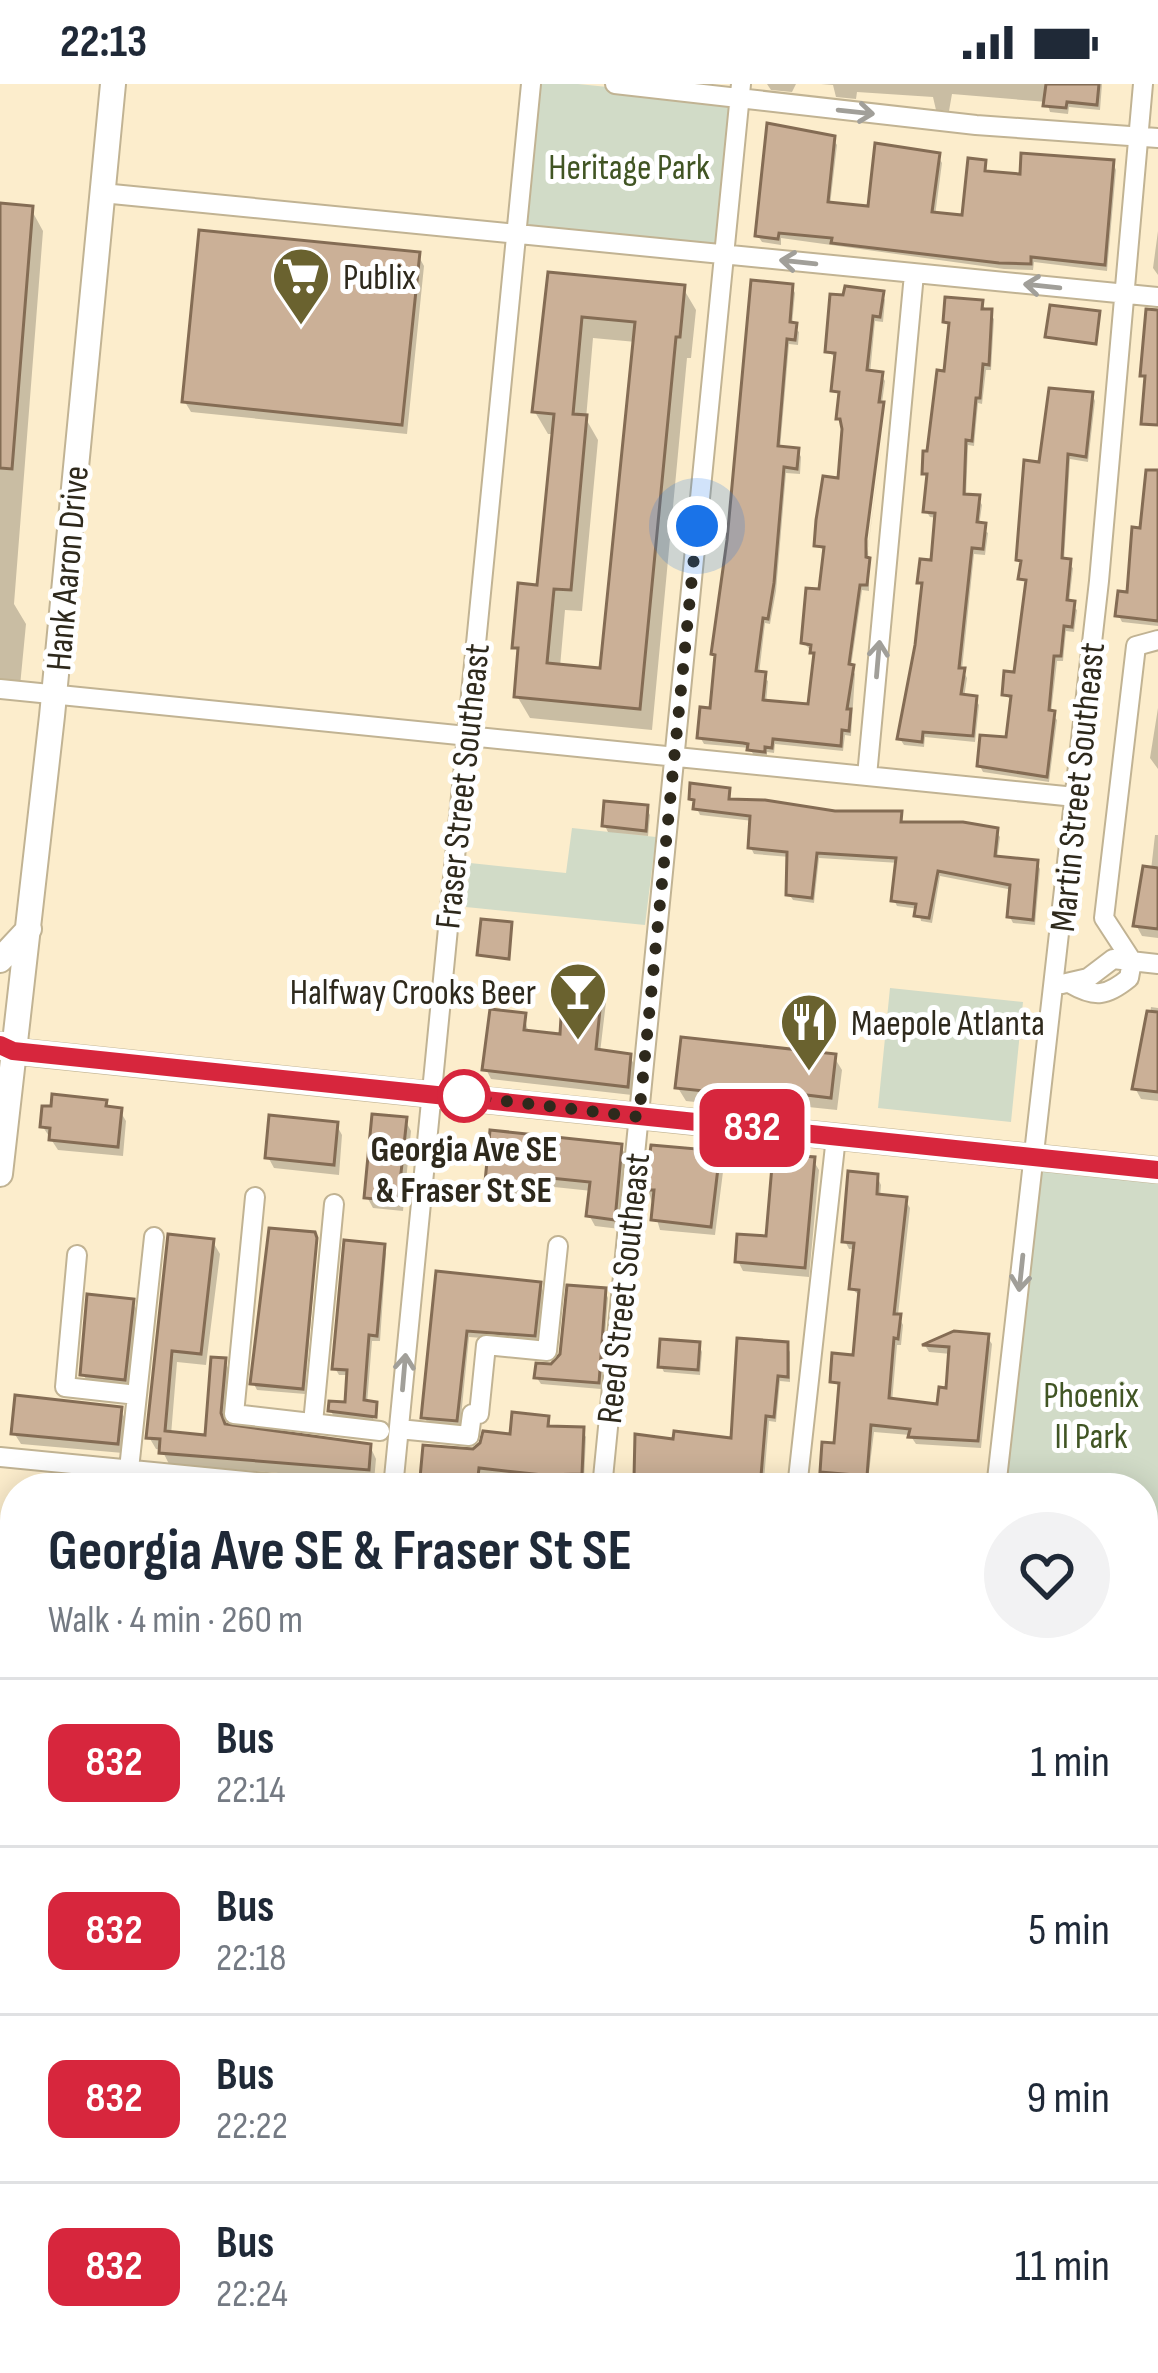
<!DOCTYPE html>
<html lang="en">
<head>
<meta charset="utf-8">
<style>
  body { margin:0; font-family:"Sofia Sans Condensed",sans-serif; background:#f2f2f3; color:#1f2937; height:100vh; display:flex; flex-direction:column; font-size:45px; white-space:nowrap }
  * { box-sizing:border-box; margin:0 }
  p { font-size:39px; color:#747a83 }
  .icon { flex:none; width:66px; height:66px; fill:none; stroke:currentColor; stroke-width:2; stroke-linecap:round; stroke-linejoin:round }
  .map { position:relative; flex:1; overflow:hidden }
  .drawer { position:absolute; left:0px; top:1389px; width:1158px; height:900px; display:flex; flex-direction:column; background:#fff; border-radius:48px 48px 0 0; box-shadow:0 6px 30px #0003 }
  .drawer>* { flex:none }
  .badge { padding:0 24px; border-radius:18px; font-size:42px; line-height:78px }
  .you { position:absolute; width:60px; height:60px; margin:-30px; border:9px solid #fff; border-radius:50%; background:#1a73e8; box-shadow:0 0 0 18px #1a73e833 }
  .map>.badge { position:absolute; translate:-50% -50%; box-shadow:0 0 0 6px #fff }
  .round { display:grid; place-items:center; flex:none; width:126px; height:126px; border-radius:63px; background:#f2f2f3 }
  .head { display:flex; align-items:center; justify-content:space-between; height:204px; padding:0 48px }
  h1 { font-size:57px; font-weight:700; line-height:90px }
  ul { padding:0; list-style:none }
  li { display:flex; align-items:center; gap:36px; height:168px; padding:0 48px; border-top:3px solid #e0e1e3 }
  li div { flex:1 }
  li b { display:block; font-size:45px }
  li em { font-style:normal }
  li .badge { min-width:132px; font-weight:700; text-align:center }
  .status { display:flex; justify-content:space-between; align-items:center; height:84px; padding:0 60px; background:#fff; direction:ltr }
  .status svg { height:33px; fill:currentColor }
  .map>svg:first-child { display:block }
  .green { fill:#d1dbc7 }
  .shadow { fill:#0003; fill-rule:evenodd }
  .building { fill:#cbb097; stroke:#846c54; stroke-width:3; fill-rule:evenodd }
  .lines { fill:none; stroke-linecap:round; stroke-linejoin:round }
  .minor-casing { stroke:#c1b393; stroke-width:22 }
  .major-casing { stroke:#c1b393; stroke-width:28 }
  .minor { stroke:#fff; stroke-width:18 }
  .major { stroke:#fff; stroke-width:24 }
  .oneway { stroke:#a19f99 }
  .line-casing { stroke:#fff; stroke-width:27 }
  .line { stroke:#d7263d; stroke-width:18 }
  .walk { stroke:#2e291c; stroke-width:12; stroke-dasharray:0 21.6 }
  .stop-dot { fill:#fff; stroke:#d7263d; stroke-width:6 }
  .labels { text-anchor:middle; stroke-width:10; stroke-linejoin:round; paint-order:stroke }
  .park-label { font-size:36px; fill:#415524; stroke:#fff }
  .poi-label { font-size:36px; fill:#2e291c; stroke:#fff; text-anchor:start }
  .street-label { font-size:36px; fill:#2e291c; stroke:#fff }
  .stop-label { font-size:36px; font-weight:bold; fill:#2e291c; stroke:#fff }
</style>
</head>
<body>
<div class="status"><b>22:13</b><svg viewBox="0 0 49 12"><path d="M0 12V9h3v3zM5 12V6h3v6zM10 12V3h3v9zM15 12V0h3v12zM26 1h20v11H26zM47 4h2v5h-2z"/></svg></div>
<div class="map">
<svg width="1158" height="2289" viewBox="0 0 1158 2289">
  <rect width="100%" height="100%" fill="#fcedcc"/>
  <path class="green" d="M536,0h42l158,16 -15,151 -200,-19z
    M572,744l84,9 -11,88 -179,-18 4,-44 96,10z
    M890,904l133,14 -12,120 -133,-14z
    M1032,1076l126,14v981l-15,-2v-665h-149z"/>
  <path class="shadow" d="M767,0h29l-4,8 -21,-2z
    M821,0h281l-2,26 -31,-3 -1,7 -18,-2 -3,-10 -95,-8 -3,17 -13,-1 -3,-13 -76,-5 -1,7 -20,-2 -3,-12z
    M833,55l4,6 -7,60 40,4 68,-53 4,7 -7,53 30,2 19,-55 3,12 35,3 91,-15 3,7 -9,101 -73,-9 -1,8 -29,-1 -223,-31v7l-19,-3 -4,-6z
    M0,122l31,3 12,22 -29,373 12,20 -6,62 -20,-2z
    M1158,147v44l-5,-7z
    M418,171l6,11 -17,168 -216,-22 -6,-10z
    M551,191l132,13 13,22 -5,48h-4l-35,372 -122,-12 -13,-22 4,-39 -6,-10 25,-58 15,-155h-7l-13,-22zM593,254l43,4 -33,329 -43,-4 5,-57 17,1 16,-171 -12,-21z
    M792,203l3,6 -3,32 7,7 -1,13 -9,-1 -9,105 18,2 3,6 -1,17 -14,-1 -10,118 -6,33 -5,-1 -6,51 9,7 -2,22 44,5 7,-50 -13,-15 18,-50 4,-41 -9,-7 24,-64v-84l-7,-7 4,-31 -10,-7 54,-58 3,6 -2,22 -8,-1 -5,53 11,1 4,6 -24,173h6l19,-143 -18,137 1,43 -7,-1 -11,77 4,7 -4,62 -6,-1 -2,16 -68,-7 -1,9 -7,-1v5l-13,-1 -4,-8 -46,-4 -4,-7 13,-25z
    M981,219l13,16 -3,51h-5l-4,34 -4,-1 -4,43 -6,-1 -2,52 12,1 4,7 -3,21 9,7 -3,22 -11,-1 -12,115 5,9 -3,20 11,1 4,6 -4,37 -50,-5 -1,10 -20,-2 -4,-6 24,-149 -4,-8 13,-19 5,-45 -8,-1 -4,-6 3,-31 -4,-6 22,-100 2,-46 -3,-7z
    M1092,310l3,7 -7,61 -18,-3 -6,102 9,7 -4,35 8,7 -3,22 -8,-1 -3,30h-6l-6,52 6,7 -8,62 -66,-10 -3,-6 28,-26 5,-39 -8,-6 12,-19 12,-91 -7,-7 1,-11 -4,-7 22,-95z
    M1158,392v150l-36,-4 -3,-6 11,-21z
    M1158,624v61l-8,-11z
    M728,707l3,11 104,12h65l3,11 93,6 4,6 -3,22 40,4 3,6 -5,56 -22,-2 -3,-6 3,-27 -73,-14 -8,47 -11,-2 -2,-12 -22,-3 -3,-6 5,-37 -80,-5 -5,45 -21,-3 -4,-6 1,-37 -36,-3 -3,-6 2,-27 -53,-6 -8,-17z
    M646,724l4,7 -2,21 -40,-4 -3,-6z
    M1155,751h3v103l-16,-2 -6,-11 15,-55z
    M600,909l6,9 -6,51 30,4 5,9 -3,29 -141,-16 -5,-10 38,-53 5,18 33,3z
    M1151,923l7,1v93l-17,-2 -6,-11 11,-42z
    M834,973l8,13 -5,40 -48,-5 -1,7 -102,-11 -8,-13z
    M105,1019l4,7 11,1 6,10 -3,35 -65,-6 -15,-23z
    M405,1036l6,11 -8,80 -30,-3 -6,-11z
    M336,1040l6,11 -3,40 -65,-7 -6,-11z
    M621,1063l6,10 -7,72 -25,-3 -6,-11 3,-24 -57,-6 -1,12 -40,-5 -6,-10z
    M718,1070l6,10 -9,71 -55,-5 -12,-41z
    M813,1076l6,10 -10,107 -66,-6 -5,-10 31,-21z
    M877,1093l4,8 -1,12 25,3 5,8 -12,107 5,10 -2,20h-4l-5,57 48,5 8,-16 3,-37 -22,-2 -3,-5 29,-13 32,3 5,7 -11,104 -65,-4 -6,-9 -36,-3 -7,56h-46l4,-43 12,1 5,-57 -9,-8 23,-23 5,-61 -9,-8 5,-40h-8l-4,-8z
    M313,1151l4,6 -12,153 -48,-4 -3,-6z
    M170,1153l43,5 7,12 -14,111 -29,-3 -6,73 36,3 17,-77 7,12 -5,55 144,18 6,13 -2,22 -205,-17 -7,-14 -6,-1 -7,-12z
    M383,1163l3,6 -6,88h-8l-5,63 7,3 -1,15 -39,-5 -3,-6 17,-5 2,-31h-11l-4,-7z
    M439,1190l100,10 4,7 -6,51 -68,-5 -9,90 -32,-4 -4,-6z
    M605,1207l3,7 -7,91 -60,-5 -4,-6 16,-11z
    M132,1218l6,10 -8,78 -41,-5 -6,-11z
    M699,1261l3,7 -2,23 -36,-3 -3,-6z
    M786,1261l4,7v30l-10,-1 -4,41 -7,-1 -5,59 3,8h-63l-49,-7 -1,4 -13,-1 -7,-12 100,-30z
    M120,1326l6,10 -3,33 -102,-9 -7,-11z
    M548,1335l3,10 31,1 4,7 -2,43 -36,1 -67,-7 -1,14h-18l-36,-4 -3,-6z
    M15,1448v165l-14,-21z
    M0,1672l15,1v83l-15,-2z
    M15,1867v86l-15,5v-66z
    M1147,2199l11,1v65l-12,-1 -3,-4z
    M158,2274h24l-1,15h-25z
    M227,2274h41l2,15h-45z
    M342,2274h181l23,2 4,6 41,4 1,-10 116,13h-367z"/>
  <path class="building" d="M1046,0h53l-2,21 -30,-3 -1,6 -23,-2z
    M767,39l68,13 -7,66 40,4 7,-63 65,10 -8,59 30,3 6,-57 18,2 -1,11 35,3 1,-21 93,7 -9,105 -74,-8v7l-32,-1 -168,-20 1,-5 -53,-5 -1,6 -23,-3z
    M0,119l33,3 -21,263 -12,-1z
    M199,146l221,22 -18,173 -220,-23z
    M548,188l137,13 -5,52h-4l-36,372 -126,-12 4,-49h-6l6,-65 19,2 17,-171 -22,-2zM582,233l53,5 -35,346 -53,-5 7,-74 17,1 16,-175 -14,-1z
    M751,196l42,4 -3,38 7,1 -2,17 -8,-1 -9,107 21,2 -2,21 -13,-2 -10,116 -6,36 -5,-1 -7,53 10,1 -3,28 45,4 6,-51h-4l1,-8 -10,-2 5,-55 13,1 5,-42 -10,-1 2,-26 7,-44 15,2 4,-49 -2,-10h-4l3,-27 -8,-1 4,-38 -10,-1 5,-58 13,1 2,-9 39,5 -4,26 -7,-1 -6,54 16,2 -4,30h5l-18,137v18l4,1 -3,27h-7l-11,79 5,1 -7,44h4l-2,22 -7,-1 -1,16 -68,-7 -1,9 -7,-1v5l-18,-2 1,-6 -5,-1 -46,-5 3,-31 10,1 5,-53 -4,-1 16,-114z
    M945,213l38,3 -1,9h10l-3,56 -6,-1 -3,34h-4l-4,43 -6,-1 -2,54 16,1 -3,27 9,1 -3,26 -11,-1 -13,120h6l-4,26 16,2 -4,40 -50,-4 -1,10 -25,-3 18,-94 7,-62h-5l3,-24 11,1 4,-47 -12,-1 4,-38h-5l1,-23h4l10,-81 7,1 5,-48 -6,-1z
    M1050,221l50,6 -4,33 -51,-7z
    M1146,225l12,1v115l-17,-1 4,-48h-5z
    M1049,304l44,4 -7,65 -18,-3 -6,104 9,1 -4,41 8,1 -3,26 -8,-1 -3,30h-7l-5,54 6,1 -8,66 -70,-11 3,-31 26,2 5,-41 -9,-1 2,-24 10,1 12,-92 -8,-1 3,-18 -5,-1 8,-100 15,2z
    M1146,386h12v151l-43,-5 3,-25 9,1 5,-65 8,1z
    M690,699l40,5 -1,11 36,1 70,11h67l-1,11h62l35,6 -3,28 43,4 -5,60 -26,-3 3,-32 -72,-14 -9,47 -15,-2 2,-12 -25,-3 5,-43 -79,-5 -5,45 -26,-3 1,-43 -39,-4 2,-32 -57,-7 1,-9 -5,-1z
    M604,717l44,4 -2,26 -44,-5z
    M1143,782l15,2v61l-25,-3z
    M481,835l31,3 -3,37 -32,-4z
    M578,904l24,2 -6,59 35,5 -3,33 -146,-17 8,-61 36,4 -2,17 36,4 1,-17 13,2z
    M1147,927l11,1v80l-26,-3z
    M681,953l155,17 -5,44 -49,-6 -1,7 -106,-11z
    M52,1010l55,6 -1,6 16,2 -4,39 -69,-7 1,-12 -10,-1 2,-21h9z
    M372,1030l35,3 -9,84 -34,-3z
    M269,1031l69,7 -4,43 -69,-7z
    M490,1046l132,14 -7,76 -29,-4 4,-34 -60,-6v11l-45,-5z
    M651,1061l69,6 -9,76 -60,-7 3,-30h-9z
    M773,1070l42,3 -10,111 -70,-6 2,-28 29,2z
    M848,1087l30,3 -1,20 30,3 -13,117h7l-3,25 -4,-1 -5,60 48,6 2,-17 7,1 3,-41 -27,-2 32,-14 35,3 -11,107 -70,-4 2,-8 -39,-4 -4,51 -47,-4 2,-30 12,1 5,-60 -9,-1 2,-29 21,2 6,-65 -10,-1 5,-46 -12,-1z
    M269,1144l46,4 2,6 -14,151 -53,-5z
    M168,1150l46,5 -13,115 -29,-3 -7,80 40,4 6,-78 15,1 -5,55 4,11 146,20 -2,26 -210,-17 1,-14 -14,-1z
    M344,1156l41,4 -8,92 -8,-1 -5,65 13,2 -1,15 -48,-6 1,-10 16,1 2,-32 -15,-1z
    M436,1187l105,11 -6,54 -68,-5 -10,90 -36,-3z
    M567,1201l39,3 -7,95 -65,-5 2,-15 15,1 9,-10z
    M87,1210l47,5 -9,81 -45,-5z
    M737,1254l51,4v35l-10,-1 -4,41 -8,-1 -6,72h-51v-4l-56,-8 -1,4 -18,-2 1,-44 38,5 1,-8 57,7z
    M660,1255l40,3 -2,28 -40,-3z
    M15,1311l107,12 -4,37 -107,-10z
    M512,1328l37,4 -1,10 36,1 -2,47 -39,1 -64,-7 -2,17 -57,-7 3,-33 50,4 7,-6 3,-12 27,3z
    M4,1536h11v58l-15,-1z
    M0,1669l15,1v68l-15,-2z
    M15,1862v75l-15,4v-53z
    M1146,2170h12v90l-15,-1z
    M224,2274l56,5v10h-58z
    M339,2274h209l-2,15h-208z"/>
  <g class="lines">
    <defs>
      <path id="minor" d="M615,0l361,41 182,13
        M102,109l1056,104
        M0,605l1075,108
        M867,692l47,-502
        M1062,900l26,-6 25,-19 45,5
        M1071,900c24,14 36,12 58,-6l3,-17 -28,-43 32,-272 22,-6
        M255,1113l-21,217 146,17
        M77,1171l-12,132 72,8
        M313,1339l21,-219
        M399,1345l70,7 3,-22h7l7,-69 61,6 11,-105
        M0,1373l318,31
        M129,1385l25,-232
        M393,1404l138,-1404
        M602,1404l139,-1404
        M797,1404l39,-351
        M996,1404l103,-907 44,-497
        M0,1760l15,2
        M0,2177l15,1
        M1022,2274l136,13
        M304,2289l2,-15
        M873,2289l2,-15"/>
      <path id="major" d="M0,876l29,-31
        M0,961l12,6 1146,119
        M0,1090l52,-458 61,-632"/>
    </defs>
    <use href="#minor" class="minor-casing"/>
    <use href="#major" class="major-casing"/>
    <use href="#minor" class="minor"/>
    <use href="#major" class="major"/>
  </g>
  <defs><path id="oneway-shaft" d="M-6 0H5M1.5-3L5.5 0L1.5 3" fill="none" stroke-width="1.6" stroke-linecap="round" stroke-linejoin="round" transform="scale(3)"/></defs>
  <g class="oneway">
    <use href="#oneway-shaft" transform="translate(856 28) rotate(6)"/>
    <use href="#oneway-shaft" transform="translate(798 178) rotate(-174)"/>
    <use href="#oneway-shaft" transform="translate(1042 202) rotate(-174)"/>
    <use href="#oneway-shaft" transform="translate(878 575) rotate(-85)"/>
    <use href="#oneway-shaft" transform="translate(1021 1189) rotate(96)"/>
    <use href="#oneway-shaft" transform="translate(404 1288) rotate(-85)"/>
  </g>
  <g class="lines">
    <defs>
      <path id="line" d="M0,961l13,6 1145,119"/>
    </defs>
    <use href="#line" class="line-casing"/>
    <use href="#line" class="line"/>
    <path class="walk" d="M464,1012l175,21 58,-591"/>
  </g>
  <defs>
    <symbol id="supermarket-pin" viewBox="-11 -11 22 30"><path d="M0 17L-7.5 6A9.5 9.5 0 1 1 7.5 6Z" fill="#6a622f" stroke="#fff"/><path d="M-6-5.5h2.5l.6 2H6L4.5 2H-2.5L-4.4-4H-6ZM-1.5 3.2a1.3 1.3 0 1 0 .1 0ZM3 3.2a1.3 1.3 0 1 0 .1 0Z" fill="#fff"/></symbol>
    <symbol id="bar-pin" viewBox="-11 -11 22 30"><path d="M0 17L-7.5 6A9.5 9.5 0 1 1 7.5 6Z" fill="#6a622f" stroke="#fff"/><path d="M-6-5H6L.8 .8V4.5H3.5V6h-7V4.5H-.8V.8Z" fill="#fff"/></symbol>
    <symbol id="restaurant-pin" viewBox="-11 -11 22 30"><path d="M0 17L-7.5 6A9.5 9.5 0 1 1 7.5 6Z" fill="#6a622f" stroke="#fff"/><path d="M-5-6h1v4h1v-4h1v4h1v-4h1v5L-1.5 .5V6h-2V.5L-5-1ZM5-6V6H3V1.5H1.5Q1.5-4 5-6Z" fill="#fff"/></symbol>
  </defs>
  <g fill-rule="evenodd">
    <use href="#supermarket-pin" x="268" y="159" width="66" height="90"/>
    <use href="#bar-pin" x="545" y="874" width="66" height="90"/>
    <use href="#restaurant-pin" x="776" y="905" width="66" height="90"/>
  </g>
  <circle class="stop-dot" cx="464" cy="1012" r="24"/>
  <g class="labels">
    <g class="park-label">
      <text x="629" y="95">Heritage Park</text>
      <text x="1091" y="1323">Phoenix<tspan x="1091" dy="41">II Park</tspan></text>
    </g>
    <g class="poi-label">
      <text x="343" y="205">Publix</text>
      <text x="536" y="920" text-anchor="end">Halfway Crooks Beer</text>
      <text x="851" y="951">Maepole Atlanta</text>
    </g>
    <g class="street-label">
      <text transform="translate(66 484) rotate(-85)" y="13">Hank Aaron Drive</text>
      <text transform="translate(461 702) rotate(-84)" y="13">Fraser Street Southeast</text>
      <text transform="translate(1076 703) rotate(-84)" y="13">Martin Street Southeast</text>
      <text transform="translate(622 1204) rotate(-84)" y="13">Reed Street Southeast</text>
    </g>
    <g class="stop-label">
      <text x="464" y="1077">Georgia Ave SE<tspan x="464" dy="41">&amp; Fraser St SE</tspan></text>
    </g>
  </g>
</svg>
<div class="you" style="left:697px;top:442px"></div>
<b class="badge" style="left:752px;top:1044px;background:#d7263d;color:#fff">832</b>
<section class="drawer">
<div class="head"><div><h1>Georgia Ave SE &amp; Fraser St SE</h1><p>Walk · 4 min · 260 m</p></div><a class="round"><svg class="icon" aria-label="heart" viewBox="0 0 24 24"><path d="M12 20l-8-8c-3-5 5-10 8-4 3-6 11-1 8 4z"/></svg></a></div>
<ul>
<li><span class="badge" style="background:#d7263d;color:#fff">832</span><div><b>Bus</b><p>22:14</p></div><em>1 min</em></li>
<li><span class="badge" style="background:#d7263d;color:#fff">832</span><div><b>Bus</b><p>22:18</p></div><em>5 min</em></li>
<li><span class="badge" style="background:#d7263d;color:#fff">832</span><div><b>Bus</b><p>22:22</p></div><em>9 min</em></li>
<li><span class="badge" style="background:#d7263d;color:#fff">832</span><div><b>Bus</b><p>22:24</p></div><em>11 min</em></li>
</ul>
</section>
</div>
</body>
</html>
